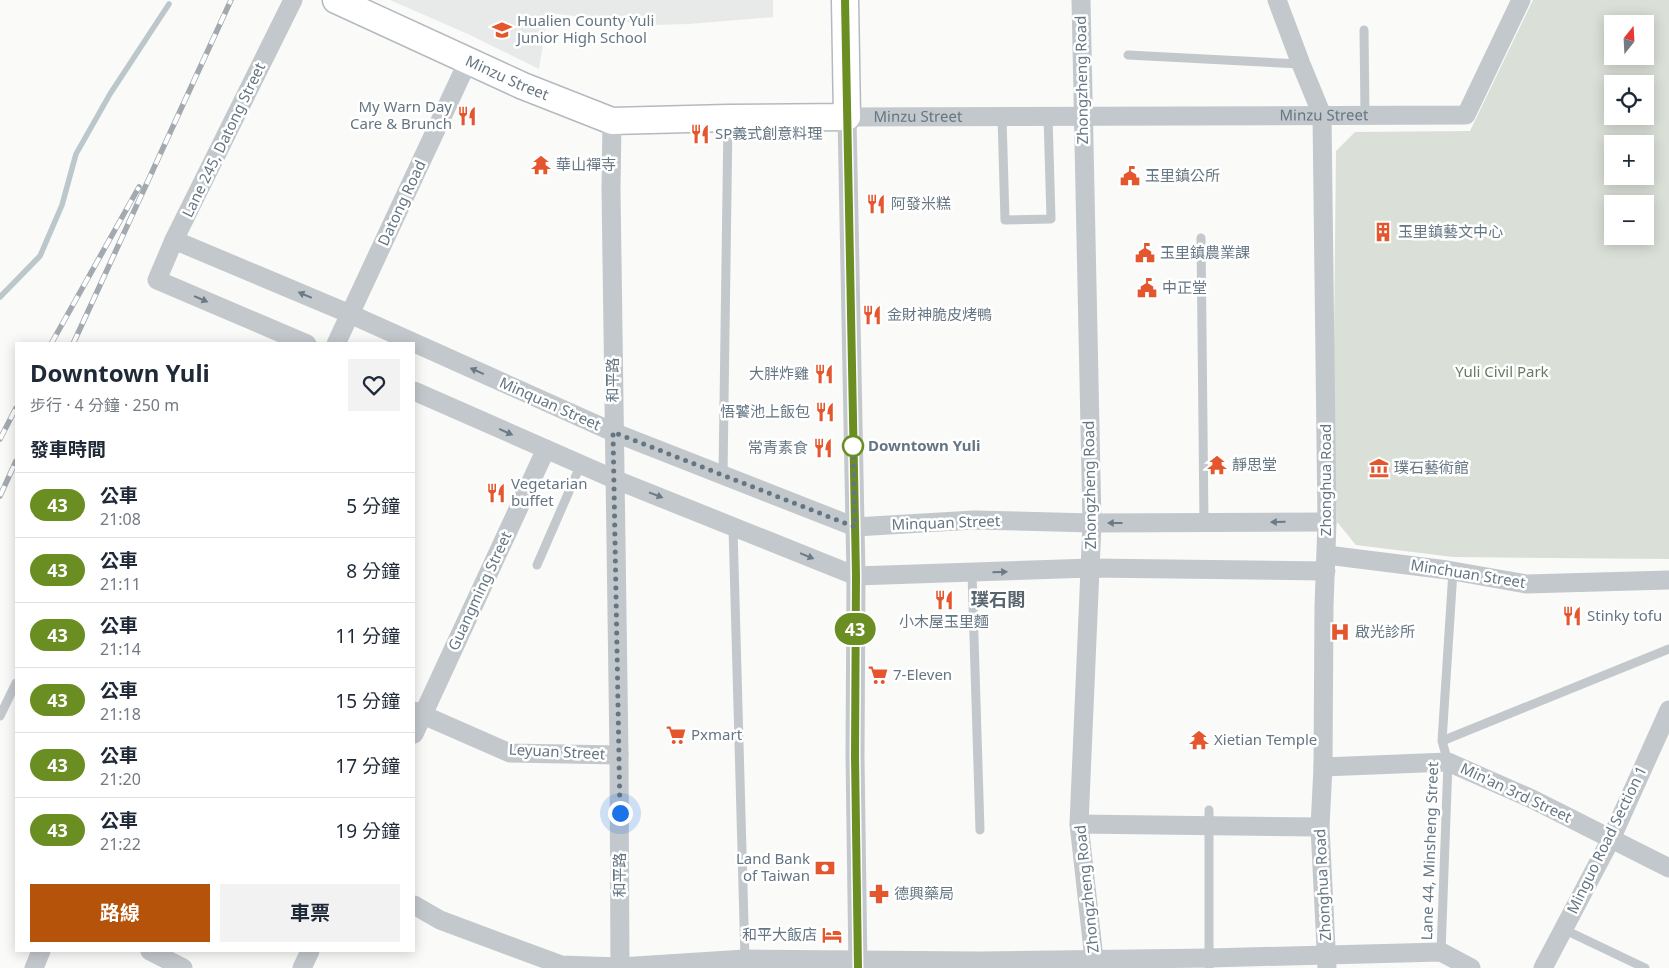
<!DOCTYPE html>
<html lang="zh-TW">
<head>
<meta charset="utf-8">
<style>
  body { margin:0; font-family:"Noto Sans","Noto Sans TC",sans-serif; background:#f2f2f3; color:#1f2937; height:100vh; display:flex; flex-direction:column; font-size:19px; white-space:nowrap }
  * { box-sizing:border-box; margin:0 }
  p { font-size:16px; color:#747a83 }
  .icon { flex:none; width:28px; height:28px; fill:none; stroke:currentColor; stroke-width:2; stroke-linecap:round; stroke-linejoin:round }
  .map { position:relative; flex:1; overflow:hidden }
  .sheet { position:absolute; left:15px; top:342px; width:400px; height:610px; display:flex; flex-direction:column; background:#fff; border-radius:0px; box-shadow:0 2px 12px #0003 }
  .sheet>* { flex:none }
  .badge { padding:0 10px; border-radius:16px; font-size:18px; line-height:32px }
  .needle { width:32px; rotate:18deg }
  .controls { position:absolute; left:1604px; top:15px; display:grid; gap:10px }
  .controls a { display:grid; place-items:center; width:50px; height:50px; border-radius:0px; background:#fff; box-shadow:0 2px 12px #0003; font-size:25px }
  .you { position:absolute; width:25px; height:25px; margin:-12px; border:4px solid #fff; border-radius:50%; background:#1a73e8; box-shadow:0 0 0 8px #1a73e833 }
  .map>.badge { position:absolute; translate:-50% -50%; box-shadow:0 0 0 2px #fff }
  h2 { padding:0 15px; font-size:19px; line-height:45px }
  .round { display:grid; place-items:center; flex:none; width:52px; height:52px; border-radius:0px; background:#f2f2f3 }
  .head { display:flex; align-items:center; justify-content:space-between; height:85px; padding:0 15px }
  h1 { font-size:24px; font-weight:700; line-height:38px }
  .cta { display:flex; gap:10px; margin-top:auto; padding:10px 15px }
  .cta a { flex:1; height:58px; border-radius:0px; background:#b45309; color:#fff; font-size:20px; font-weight:700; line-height:58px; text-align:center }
  .cta a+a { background:#f2f2f3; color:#1f2937 }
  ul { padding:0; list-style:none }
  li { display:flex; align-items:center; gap:15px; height:65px; padding:0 15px; border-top:1px solid #e0e1e3 }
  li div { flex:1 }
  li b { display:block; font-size:19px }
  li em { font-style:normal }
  li .badge { min-width:55px; font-weight:700; text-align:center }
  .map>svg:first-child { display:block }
  .built { fill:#e8e9e9 }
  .green { fill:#dadfd7; fill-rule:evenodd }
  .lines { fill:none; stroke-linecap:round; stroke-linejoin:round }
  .stream { stroke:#bbc7cb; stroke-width:5.5 }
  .secondary-casing { stroke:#b3babf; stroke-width:29 }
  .lane { stroke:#c3c8cc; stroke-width:9 }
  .street { stroke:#c3c8cc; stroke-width:19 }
  .secondary { stroke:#fff; stroke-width:26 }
  .rail-casing { stroke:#a2aab0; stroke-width:5.5 }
  .rail { stroke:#fff; stroke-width:4; stroke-dasharray:11; stroke-linecap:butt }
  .oneway { fill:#6a7a87 }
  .line-casing { stroke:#fff; stroke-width:11 }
  .line { stroke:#6b8e23; stroke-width:8 }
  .walk { stroke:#657683; stroke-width:5; stroke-dasharray:0 9 }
  .stop-dot { fill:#fff; stroke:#6b8e23; stroke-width:2.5 }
  .labels { text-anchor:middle; stroke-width:5; stroke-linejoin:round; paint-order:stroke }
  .poi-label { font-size:15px; fill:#657683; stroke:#fff; text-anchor:start }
  .street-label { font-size:15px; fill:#657683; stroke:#fff }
  .park-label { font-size:15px; fill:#687a64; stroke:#fff }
  .stop-label { font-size:15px; font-weight:bold; fill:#657683; stroke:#fff; text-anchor:start }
  .quarter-label { font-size:18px; font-weight:bold; fill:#57646e; stroke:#fff }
</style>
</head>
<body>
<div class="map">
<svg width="1669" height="968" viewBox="0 0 1669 968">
  <rect width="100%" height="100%" fill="#fafaf8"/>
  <path class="built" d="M390,0h383v17l-84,7 -37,1 -104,-12 -9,56 -69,-34z"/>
  <path class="green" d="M1533,0h136v559l-216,-2 -97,-12 -19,-23 -4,-93 3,-278 19,-19 115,-1zM1612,24h33v32h-33zM1612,84h33v32h-33zM1612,144h33v32h-33zM1612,204h33v32h-33z"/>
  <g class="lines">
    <path class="stream" d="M0,297l40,-41 22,-51 14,-51 34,-60 59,-90"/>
    <defs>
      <g id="secondary">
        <path id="s2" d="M336,0l187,86 89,35 116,-3 119,-1 -2,-117"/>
      </g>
    </defs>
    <use href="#secondary" class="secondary-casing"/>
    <path class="lane" d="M1364,30l1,85
      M1128,55l173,9
      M1002,117l3,103 46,-1 -3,-103
      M1201,238l3,285
      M723,475l5,-354
      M733,527l12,432
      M537,565l44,-101
      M972,573l8,257
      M0,716l16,-33
      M1442,741l227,-92
      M1563,929l82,39
      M1441,952l7,-190 -6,-21 11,-170
      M1209,968v-158"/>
    <g class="street">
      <path d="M293,0l-119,240 -17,40 150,64"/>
      <path d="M1081,0l11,523 -13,301 16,144"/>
      <path d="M1277,0l24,64 21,51 5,407 -3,84 -1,161 -3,60 7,141"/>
      <path d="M612,121l-1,68 8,566 1,213"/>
      <path d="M174,240l176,74 263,118 242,95 119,-7 118,3 235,-1"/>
      <path d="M336,344l132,-283"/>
      <path d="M414,391l200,88 242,97 235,-8 235,3"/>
      <path d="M1327,555l120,15 79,14 143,-4"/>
      <path d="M414,711l96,42 109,2"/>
      <path d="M414,734l132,-285"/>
      <path d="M1323,767l125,-5 84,37 137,69"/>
      <path d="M1079,824l241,3"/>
      <path d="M414,905l26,15 121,45 59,2 125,-8 234,2 230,-3 232,-6 30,16"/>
      <path d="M150,951l33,17"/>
      <path d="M34,968l7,-17"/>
      <path d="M302,968l8,-17"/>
      <path id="s1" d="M858,968l-3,-212 1,-180 -9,-459 619,-2 55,-115"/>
      <path d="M1543,968l68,-129 58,-129"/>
    </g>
    <use href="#secondary" class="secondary"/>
    <defs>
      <path id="rail" d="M51,344l88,-157
        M73,344l158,-344
        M0,439l16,-31
        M0,496l16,-35"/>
    </defs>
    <use href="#rail" class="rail-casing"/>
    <use href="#rail" class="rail"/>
  </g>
  <defs><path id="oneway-solid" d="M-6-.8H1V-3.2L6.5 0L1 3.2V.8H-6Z" transform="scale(1.25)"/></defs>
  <g class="oneway">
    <use href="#oneway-solid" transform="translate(305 295) rotate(-157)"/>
    <use href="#oneway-solid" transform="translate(201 299) rotate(23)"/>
    <use href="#oneway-solid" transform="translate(477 371) rotate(-156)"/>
    <use href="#oneway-solid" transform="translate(506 432) rotate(24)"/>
    <use href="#oneway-solid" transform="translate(656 495) rotate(21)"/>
    <use href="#oneway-solid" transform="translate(1278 522) rotate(179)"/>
    <use href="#oneway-solid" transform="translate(1115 523) rotate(-180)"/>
    <use href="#oneway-solid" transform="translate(807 556) rotate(22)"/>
    <use href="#oneway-solid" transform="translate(1000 572) rotate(-2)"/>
  </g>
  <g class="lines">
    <defs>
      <path id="line" d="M845,0l11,576 -1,180 3,212"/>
    </defs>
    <use href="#line" class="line-casing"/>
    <use href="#line" class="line"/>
    <path class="walk" d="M620,813l-7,-381 242,95 -2,-81"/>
  </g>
  <defs>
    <symbol id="school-bare" viewBox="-9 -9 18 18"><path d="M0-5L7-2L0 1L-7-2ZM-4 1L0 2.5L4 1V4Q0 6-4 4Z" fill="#e4572e" stroke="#fff" stroke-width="2.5" paint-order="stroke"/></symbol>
    <symbol id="restaurant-bare" viewBox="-9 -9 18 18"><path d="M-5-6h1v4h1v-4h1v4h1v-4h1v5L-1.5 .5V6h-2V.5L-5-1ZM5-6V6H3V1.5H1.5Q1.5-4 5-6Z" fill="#e4572e" stroke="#fff" stroke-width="2.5" paint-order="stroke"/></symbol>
    <symbol id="temple-bare" viewBox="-9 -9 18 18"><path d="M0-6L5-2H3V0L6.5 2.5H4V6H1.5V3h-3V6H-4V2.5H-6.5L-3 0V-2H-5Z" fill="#e4572e" stroke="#fff" stroke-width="2.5" paint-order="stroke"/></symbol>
    <symbol id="civic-bare" viewBox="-9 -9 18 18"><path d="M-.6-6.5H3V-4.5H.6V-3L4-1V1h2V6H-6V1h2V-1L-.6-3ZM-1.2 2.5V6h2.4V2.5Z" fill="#e4572e" stroke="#fff" stroke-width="2.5" paint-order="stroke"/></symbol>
    <symbol id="building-bare" viewBox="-9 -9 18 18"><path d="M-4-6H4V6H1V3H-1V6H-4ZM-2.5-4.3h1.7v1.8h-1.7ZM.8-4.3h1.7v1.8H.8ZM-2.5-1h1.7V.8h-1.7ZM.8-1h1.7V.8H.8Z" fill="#e4572e" stroke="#fff" stroke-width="2.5" paint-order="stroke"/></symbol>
    <symbol id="museum-bare" viewBox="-9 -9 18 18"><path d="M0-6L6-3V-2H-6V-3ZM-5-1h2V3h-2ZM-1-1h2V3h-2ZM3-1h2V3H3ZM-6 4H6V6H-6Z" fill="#e4572e" stroke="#fff" stroke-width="2.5" paint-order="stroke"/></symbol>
    <symbol id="hospital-bare" viewBox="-9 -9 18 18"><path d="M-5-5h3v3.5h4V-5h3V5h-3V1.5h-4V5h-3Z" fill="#e4572e" stroke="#fff" stroke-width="2.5" paint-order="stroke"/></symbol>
    <symbol id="supermarket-bare" viewBox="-9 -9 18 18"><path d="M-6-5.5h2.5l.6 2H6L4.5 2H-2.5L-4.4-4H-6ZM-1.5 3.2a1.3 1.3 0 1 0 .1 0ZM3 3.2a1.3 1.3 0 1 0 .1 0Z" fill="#e4572e" stroke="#fff" stroke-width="2.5" paint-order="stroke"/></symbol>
    <symbol id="bank-bare" viewBox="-9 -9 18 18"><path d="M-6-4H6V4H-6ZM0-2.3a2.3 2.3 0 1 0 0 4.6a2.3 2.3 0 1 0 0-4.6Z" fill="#e4572e" stroke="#fff" stroke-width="2.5" paint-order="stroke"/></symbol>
    <symbol id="pharmacy-bare" viewBox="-9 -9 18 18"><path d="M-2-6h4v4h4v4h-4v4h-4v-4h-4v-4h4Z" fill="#e4572e" stroke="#fff" stroke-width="2.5" paint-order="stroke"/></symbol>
    <symbol id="hotel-bare" viewBox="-9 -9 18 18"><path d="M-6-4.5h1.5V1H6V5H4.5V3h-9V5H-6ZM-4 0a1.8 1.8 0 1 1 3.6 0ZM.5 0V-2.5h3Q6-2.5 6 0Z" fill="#e4572e" stroke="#fff" stroke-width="2.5" paint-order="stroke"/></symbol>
  </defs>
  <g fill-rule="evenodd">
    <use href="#school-bare" x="488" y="16" width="28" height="28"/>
    <use href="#restaurant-bare" x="453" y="102" width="28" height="28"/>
    <use href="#restaurant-bare" x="686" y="120" width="28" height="28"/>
    <use href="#temple-bare" x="527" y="151" width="28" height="28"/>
    <use href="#civic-bare" x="1116" y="162" width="28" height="28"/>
    <use href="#restaurant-bare" x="862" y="190" width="28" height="28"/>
    <use href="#building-bare" x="1369" y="218" width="28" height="28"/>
    <use href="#civic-bare" x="1131" y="239" width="28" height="28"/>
    <use href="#civic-bare" x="1133" y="274" width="28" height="28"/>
    <use href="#restaurant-bare" x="858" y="301" width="28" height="28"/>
    <use href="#restaurant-bare" x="810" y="360" width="28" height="28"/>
    <use href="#restaurant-bare" x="811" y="398" width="28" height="28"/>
    <use href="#restaurant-bare" x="809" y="434" width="28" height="28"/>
    <use href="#temple-bare" x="1203" y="451" width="28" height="28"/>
    <use href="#museum-bare" x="1365" y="454" width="28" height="28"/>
    <use href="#restaurant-bare" x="482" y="479" width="28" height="28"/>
    <use href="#restaurant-bare" x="930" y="586" width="28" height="28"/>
    <use href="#restaurant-bare" x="1558" y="602" width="28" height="28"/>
    <use href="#hospital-bare" x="1326" y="618" width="28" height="28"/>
    <use href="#supermarket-bare" x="864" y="661" width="28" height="28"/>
    <use href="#supermarket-bare" x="662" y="721" width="28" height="28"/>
    <use href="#temple-bare" x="1185" y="726" width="28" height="28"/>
    <use href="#bank-bare" x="811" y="854" width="28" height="28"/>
    <use href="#pharmacy-bare" x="865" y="880" width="28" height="28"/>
    <use href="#hotel-bare" x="818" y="921" width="28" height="28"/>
  </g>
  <circle class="stop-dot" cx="853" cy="446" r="10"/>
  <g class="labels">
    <g class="poi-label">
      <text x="517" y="26">Hualien County Yuli<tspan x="517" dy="17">Junior High School</tspan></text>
      <text x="452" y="112" text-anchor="end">My Warn Day<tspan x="452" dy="17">Care &amp; Brunch</tspan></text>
      <text x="715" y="139">SP義式創意料理</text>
      <text x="556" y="170">華山禪寺</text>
      <text x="1145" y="181">玉里鎮公所</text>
      <text x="891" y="209">阿發米糕</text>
      <text x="1398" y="237">玉里鎮藝文中心</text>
      <text x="1160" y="258">玉里鎮農業課</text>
      <text x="1162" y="293">中正堂</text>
      <text x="887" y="320">金財神脆皮烤鴨</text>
      <text x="809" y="379" text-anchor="end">大胖炸雞</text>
      <text x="810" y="417" text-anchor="end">悟饕池上飯包</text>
      <text x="808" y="453" text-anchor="end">常青素食</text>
      <text x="1232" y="470">靜思堂</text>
      <text x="1394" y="473">璞石藝術館</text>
      <text x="511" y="489">Vegetarian<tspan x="511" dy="17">buffet</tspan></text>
      <text x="1587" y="621">Stinky tofu</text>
      <text x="944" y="627" text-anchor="middle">小木屋玉里麵</text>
      <text x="1355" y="637">啟光診所</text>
      <text x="893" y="680">7-Eleven</text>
      <text x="691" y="740">Pxmart</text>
      <text x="1214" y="745">Xietian Temple</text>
      <text x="810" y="864" text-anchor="end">Land Bank<tspan x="810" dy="17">of Taiwan</tspan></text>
      <text x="894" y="899">德興藥局</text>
      <text x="817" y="940" text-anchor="end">和平大飯店</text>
    </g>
    <g class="street-label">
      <text dy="5" stroke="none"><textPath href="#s2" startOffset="188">Minzu Street</textPath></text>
      <text transform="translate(1082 80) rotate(-91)" y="5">Zhongzheng Road</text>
      <text dy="5" stroke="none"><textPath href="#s1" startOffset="1328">Minzu Street</textPath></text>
      <text dy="5" stroke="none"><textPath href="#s1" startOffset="922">Minzu Street</textPath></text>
      <text transform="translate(224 140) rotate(-64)" y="5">Lane 245, Datong Street</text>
      <text transform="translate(402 203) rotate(-65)" y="5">Datong Road</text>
      <text transform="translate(613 380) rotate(-90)" y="5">和平路</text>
      <text transform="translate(550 404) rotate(24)" y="5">Minquan Street</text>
      <text transform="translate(1326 480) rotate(-90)" y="5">Zhonghua Road</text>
      <text transform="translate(1090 485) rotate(-91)" y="5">Zhongzheng Road</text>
      <text transform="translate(946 523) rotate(-2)" y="5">Minquan Street</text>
      <text transform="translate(1468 574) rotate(9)" y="5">Minchuan Street</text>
      <text transform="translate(480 591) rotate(-65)" y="5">Guangming Street</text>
      <text transform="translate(557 752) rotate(3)" y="5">Leyuan Street</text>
      <text transform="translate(1516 793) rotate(25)" y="5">Min'an 3rd Street</text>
      <text transform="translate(1607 840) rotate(-64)" y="5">Minguo Road Section 1</text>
      <text transform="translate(1430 851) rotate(-88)" y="5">Lane 44, Minsheng Street</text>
      <text transform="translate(620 875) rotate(-90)" y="5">和平路</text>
      <text transform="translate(1323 885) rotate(-93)" y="5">Zhonghua Road</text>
      <text transform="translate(1087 889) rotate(-96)" y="5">Zhongzheng Road</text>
    </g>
    <g class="park-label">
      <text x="1502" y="377">Yuli Civil Park</text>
    </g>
    <g class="stop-label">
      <text x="868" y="451">Downtown Yuli</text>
    </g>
    <g class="quarter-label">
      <text x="998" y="606">璞石閣</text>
    </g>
  </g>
</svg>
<div class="controls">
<a><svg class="needle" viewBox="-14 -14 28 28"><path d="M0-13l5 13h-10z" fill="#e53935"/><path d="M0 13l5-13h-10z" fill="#747a83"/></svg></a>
<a><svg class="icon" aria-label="locate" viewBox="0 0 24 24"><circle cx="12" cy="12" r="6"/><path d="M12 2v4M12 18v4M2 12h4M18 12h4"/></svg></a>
<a>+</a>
<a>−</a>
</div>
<div class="you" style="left:620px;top:813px"></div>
<b class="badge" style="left:855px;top:629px;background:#6b8e23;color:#fff">43</b>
<section class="sheet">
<div class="head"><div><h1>Downtown Yuli</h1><p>步行 · 4 分鐘 · 250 m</p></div><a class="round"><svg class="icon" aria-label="heart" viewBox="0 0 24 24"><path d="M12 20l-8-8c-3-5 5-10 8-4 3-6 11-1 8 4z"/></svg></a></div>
<h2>發車時間</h2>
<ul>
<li><span class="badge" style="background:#6b8e23;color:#fff">43</span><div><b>公車</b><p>21:08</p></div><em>5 分鐘</em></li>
<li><span class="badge" style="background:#6b8e23;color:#fff">43</span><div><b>公車</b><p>21:11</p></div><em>8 分鐘</em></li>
<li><span class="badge" style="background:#6b8e23;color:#fff">43</span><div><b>公車</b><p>21:14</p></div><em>11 分鐘</em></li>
<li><span class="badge" style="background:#6b8e23;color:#fff">43</span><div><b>公車</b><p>21:18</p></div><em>15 分鐘</em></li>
<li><span class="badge" style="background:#6b8e23;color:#fff">43</span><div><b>公車</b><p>21:20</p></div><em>17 分鐘</em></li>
<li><span class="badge" style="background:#6b8e23;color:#fff">43</span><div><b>公車</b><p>21:22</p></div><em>19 分鐘</em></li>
</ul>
<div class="cta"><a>路線</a><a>車票</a></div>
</section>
</div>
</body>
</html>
